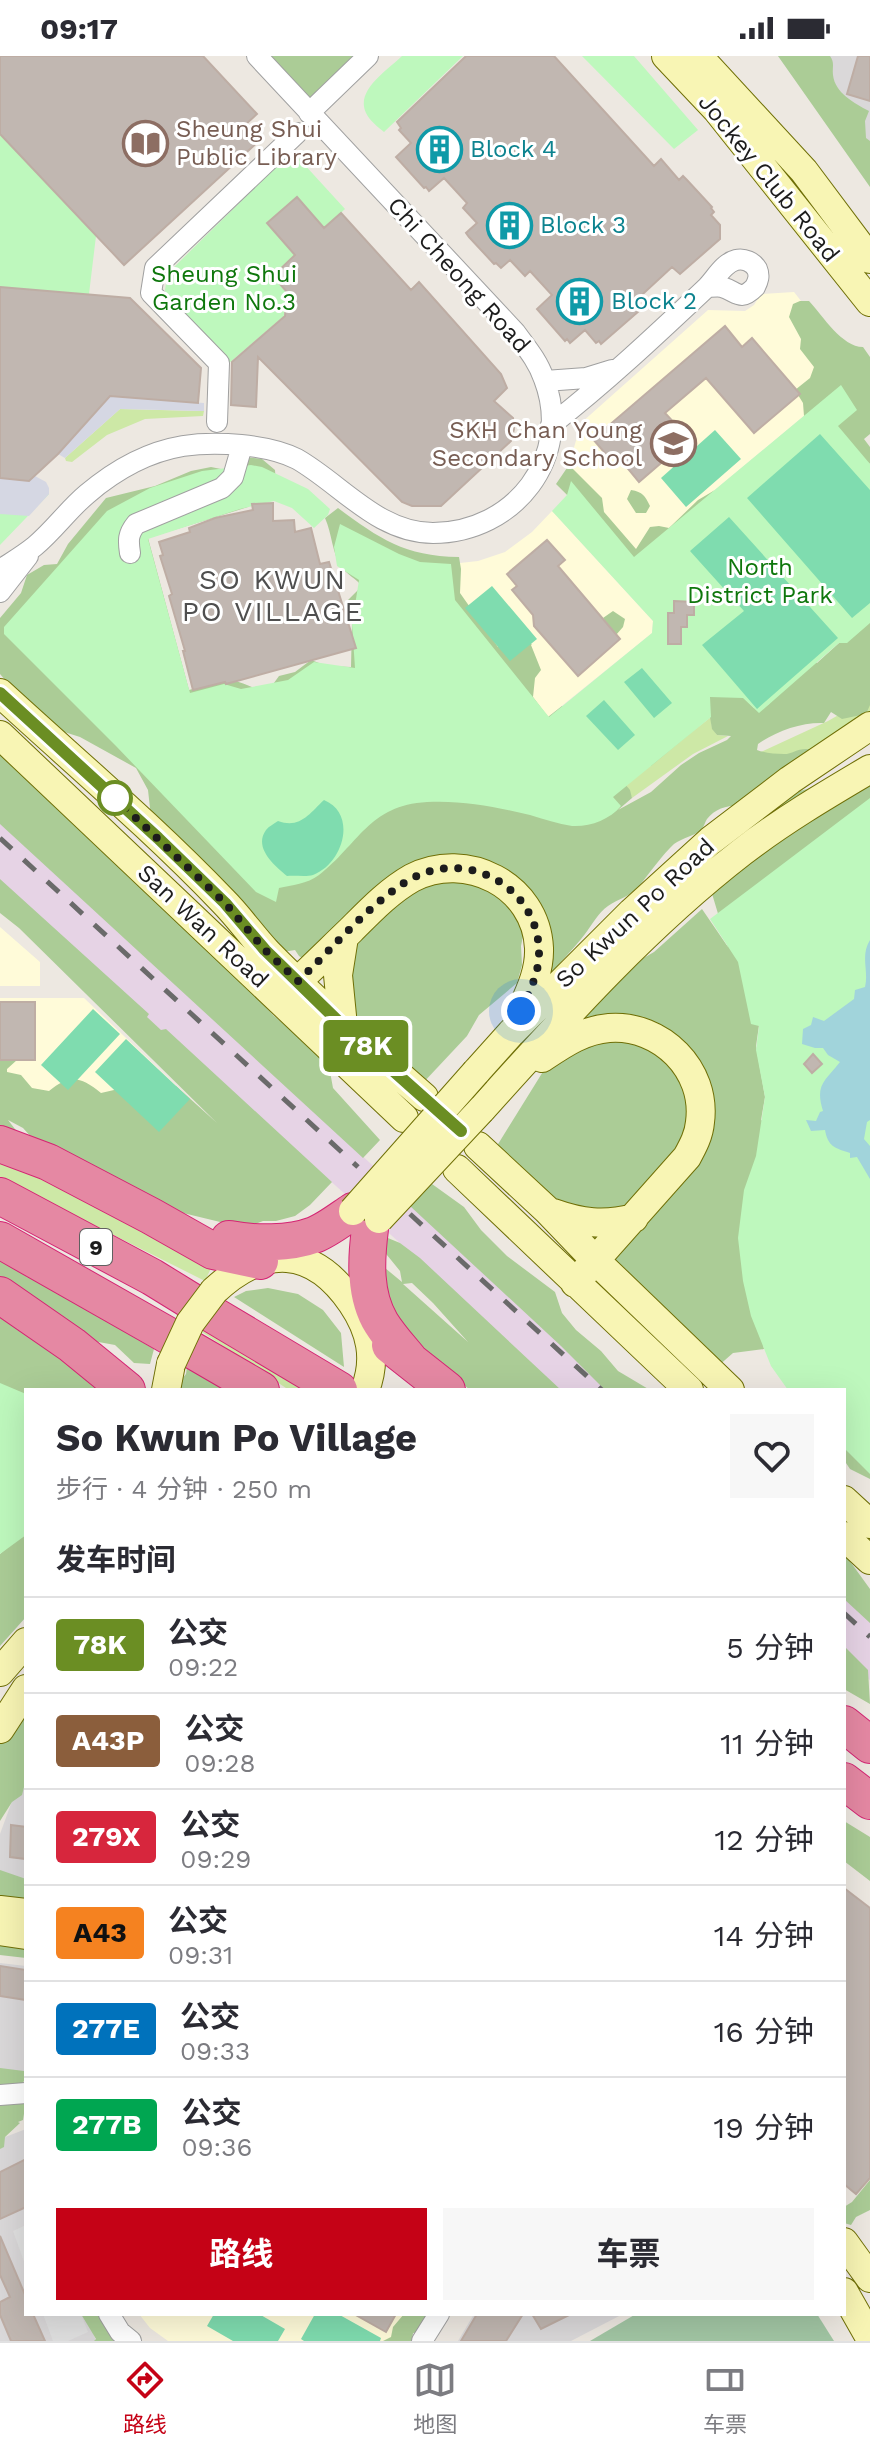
<!DOCTYPE html>
<html lang="zh">
<head>
<meta charset="utf-8">
<style>
  body { margin:0; font-family:"Work Sans","Noto Sans SC",sans-serif; background:#f7f7f7; color:#2b2b33; height:100vh; display:flex; flex-direction:column; font-size:30px; white-space:nowrap }
  * { box-sizing:border-box; margin:0 }
  p { font-size:26px; color:#7c7c81 }
  .icon { flex:none; width:44px; height:44px; fill:none; stroke:currentColor; stroke-width:2; stroke-linecap:round; stroke-linejoin:round }
  .map { position:relative; flex:1; overflow:hidden }
  .side { position:absolute; left:24px; top:1332px; width:822px; height:928px; display:flex; flex-direction:column; background:#fff; border-radius:0px; box-shadow:0 8px 32px #0002 }
  .side>* { flex:none }
  .badge { padding:0 16px; border-radius:6px; font-size:28px; line-height:52px }
  .you { position:absolute; width:40px; height:40px; margin:-20px; border:6px solid #fff; border-radius:50%; background:#1a73e8; box-shadow:0 0 0 12px #1a73e833 }
  .map>.badge { position:absolute; translate:-50% -50%; box-shadow:0 0 0 4px #fff }
  h2 { padding:0 32px; font-size:30px; line-height:72px }
  .round { display:grid; place-items:center; flex:none; width:84px; height:84px; border-radius:0px; background:#f7f7f7 }
  .head { display:flex; align-items:center; justify-content:space-between; height:136px; padding:0 32px }
  h1 { font-size:38px; font-weight:700; line-height:60px }
  .primary-button { display:flex; gap:16px; margin-top:auto; padding:16px 32px }
  .primary-button a { flex:1; height:92px; border-radius:0px; background:#c50216; color:#fff; font-size:32px; font-weight:700; line-height:92px; text-align:center }
  .primary-button a+a { background:#f7f7f7; color:#2b2b33 }
  ul { padding:0; list-style:none }
  li { display:flex; align-items:center; gap:24px; height:96px; padding:0 32px; border-top:2px solid #e1e1e2 }
  li div { flex:1 }
  li b { display:block; font-size:30px }
  li em { font-style:normal }
  li .badge { min-width:88px; font-weight:700; text-align:center }
  .status { display:flex; justify-content:space-between; align-items:center; height:56px; padding:0 40px; background:#fff; direction:ltr }
  .status svg { height:22px; fill:currentColor }
  .dock { display:flex; justify-content:space-around; align-items:center; height:112px; border-top:2px solid #e1e1e2; background:#fff; font-size:22px; color:#7c7c81 }
  .dock a { display:grid; justify-items:center; gap:4px }
  .dock .active { color:#c50216 }
  .map>svg:first-child { display:block }
  .residential { fill:#dad8d9 }
  .industrial { fill:#e6d3e5 }
  .education { fill:#fffbd9 }
  .grass { fill:#cde8a6 }
  .forest { fill:#abcc96; fill-rule:evenodd }
  .cemetery { fill:#a2c6a4 }
  .park { fill:#bef8bd }
  .pitch { fill:#7fdcaf }
  .parking { fill:#e0e0e0 }
  .plaza { fill:#d5d7e3 }
  .water { fill:#a1d4db }
  .building { fill:#c1b7b1; stroke:#beada4; stroke-width:2 }
  .lines { fill:none; stroke-linecap:round; stroke-linejoin:round }
  .street-casing { stroke:#a0a0a0; stroke-width:22 }
  .secondary-casing { stroke:#6f6f06; stroke-width:30 }
  .highway-casing { stroke:#d42573; stroke-width:38 }
  .street { stroke:#fff; stroke-width:20 }
  .secondary { stroke:#f8f5b4; stroke-width:28 }
  .highway { stroke:#e588a3; stroke-width:36 }
  .rail { stroke:#6a6a6a; stroke-width:5; stroke-dasharray:16 16; stroke-linecap:butt }
  .secondary-bridge-casing { stroke:#6f6f06; stroke-width:30; stroke-linecap:butt }
  .secondary-bridge { stroke:#f8f5b4; stroke-width:28 }
  .line-casing { stroke:#fff; stroke-width:18 }
  .line { stroke:#6b8e23; stroke-width:12 }
  .walk { stroke:#1c1c1c; stroke-width:8; stroke-dasharray:0 14.4 }
  .stop-dot { fill:#fff; stroke:#6b8e23; stroke-width:4 }
  .labels { text-anchor:middle; stroke-width:6; stroke-linejoin:round; paint-order:stroke }
  .shield { fill:#fff; stroke:#606060; stroke-width:2 }
  .shield-label { font-size:22px; font-weight:bold; fill:#1c1c1c }
  .education-label { font-size:24px; fill:#785e54; stroke:#fff; text-anchor:start }
  .culture-label { font-size:24px; fill:#0d838f; stroke:#fff; text-anchor:start }
  .street-label { font-size:24px; fill:#1c1c1c; stroke:#fff }
  .park-label { font-size:24px; fill:#0e770c; stroke:#fff }
  .quarter-label { font-size:28px; letter-spacing:2px; fill:#4f4f4f; stroke:#fff }
</style>
</head>
<body>
<div class="status"><b>09:17</b><svg viewBox="0 0 49 12"><path d="M0 12V9h3v3zM5 12V6h3v6zM10 12V3h3v9zM15 12V0h3v12zM26 1h20v11H26zM47 4h2v5h-2z"/></svg></div>
<div class="map">
<svg width="870" height="2285" viewBox="0 0 870 2285">
  <rect width="100%" height="100%" fill="#ede8e1"/>
  <path class="residential" d="M778,0h92v127z
    M26,1719v108l-26,-8v-41l15,-41z
    M0,1907l26,3v105l-26,4z
    M26,2073v185h60l10,27h-96v-202z
    M474,2258h149l-52,27h-113z"/>
  <path class="industrial" d="M0,767l233,213 382,354h-58l-157,-147 -254,-226 2,-2 -148,-133z
    M844,1541l26,23v60l-26,-18z"/>
  <path class="education" d="M794,236l11,14 36,79 -207,172 -65,-92 12,-42 127,-113 37,1 9,-6 7,-11z
    M552,455l101,110 -1,12 -104,84 -93,-117 -4,-36 27,-3 27,-9 27,-20z
    M0,871l40,35v24h-40z
    M0,942h84l182,173 -266,-70z
    M139,2258h272l-16,27h-227l-18,-13z"/>
  <path class="grass" d="M120,353l78,2h6l-1,5 -58,3 -38,16 -35,27 -6,-1 -1,-3z
    M870,641v18l-97,60 -12,-23 67,-31z
    M711,661l1,11 5,7 11,1 -35,18 -61,44 -6,-14z
    M0,1101l212,109 -7,15 -205,-103z
    M210,1266l100,68h-21l-87,-58z"/>
  <path class="forest" d="M257,0h111l-59,57z
    M778,0h52c5,7 2,11 3,19 2,18 21,28 36,36l-4,10 1,17 4,3v46z
    M800,245h9c14,15 33,46 54,46l7,10v77l-6,5 6,8v17l-66,-48 -1,-13 -8,-13 15,-12 4,-11 -14,-18 1,-10 -12,-22 4,-13z
    M245,401l17,2 13,11 1,16 -28,21 -100,31 41,152c8,-2 11,-6 18,-9 17,-6 37,2 52,9l12,-3 8,-11 16,-4 16,-12 16,6 24,1 1,-43 -4,-24 14,-14c-6,-7 -15,-12 -20,-18 -10,-14 -10,-35 -17,-50l13,-10c42,31 66,48 121,49l2,12 -1,24 38,54 20,-7 14,4 -1,1 10,25 -6,8 -2,19 15,20 14,-11 68,84 2,8 -14,12 33,-18 30,-27 18,-12 28,-13 4,-4 -14,-1 -5,-6 -2,-12 -59,49 13,-72 79,3 11,11 14,-3 37,-50 12,8 22,-20 31,-39v101l-4,9 -24,5 -11,-7 -7,11c-22,-1 -48,8 -66,21l-1,6c8,3 18,4 27,4 9,0 13,-6 25,-5v7l-63,50c-14,-2 -30,1 -39,13 -2,3 -3,8 -6,11 -7,6 -19,8 -27,14 -11,10 -25,30 -35,42 -8,10 -21,13 -31,20 -10,7 -16,19 -23,28 -13,17 -28,30 -39,48l-12,-17 -11,-29 -2,10 1,19 -5,18 -38,32 -12,21 -45,48 -30,-21 -22,-32 -16,-10 -11,-37 -44,-28 -4,-6 -12,2 -131,-126 -4,-36 -12,-22 -56,-31 -22,-7 -46,-42 -12,-14v-56l21,-25 6,-18 17,-10 13,-1 11,-20 38,-46 49,-12 36,-15 20,-4 15,3z
    M569,409l33,33 2,14 32,37 14,-22 9,-1 10,2 29,-28 17,-10 -78,74 -81,-80z
    M631,434c12,2 14,6 19,16l-4,7h-10l-9,-14z
    M613,555l12,8 -2,8 -7,8 -13,-17z
    M0,690l214,204 60,66 45,36 10,14 4,22 47,52 -17,18 -363,-334z
    M870,704v164l-111,101 -3,21 9,51 -4,23 14,8 95,253v98l-20,-10 -6,-9v-70l-82,-51 2,10 -31,4 -16,14 -222,-218 85,-137 48,-45 26,-15 48,-43 26,38 -18,-60 14,-8v-33l17,-14 27,-15 22,-23 17,-5z
    M0,823l149,135 -2,3 14,13 5,-1 166,153 -22,23 -15,11 -19,5h-13l-18,7 -62,-15 -56,-23 -86,-42 -18,-20 -15,-8 17,22 -25,2v-84h17l-10,9v3l14,3 11,13 17,3c21,-17 31,-15 52,2l26,-6 49,-1 41,37 -198,-195 -19,-15z
    M432,1128l32,23 17,23 26,26 48,36 7,21 14,17 25,21 17,20 32,19h-45l-44,-44 -151,-140z
    M383,1180l17,7 20,15 141,132h-91l-72,-61 -19,-66 23,19 -2,-11 -22,-27zM412,1227l21,20 35,39 -65,-58z
    M0,1200l27,21 47,12 41,37 39,23 -4,15 -16,-1 -19,-18 -22,-4 -66,-49 -27,-16z
    M268,1232l30,6 25,16 18,23 3,34 -110,-70 12,-6z
    M0,1249l107,85h-81v227l-26,29v-92l15,-13 -15,-131z
    M188,1303l53,31h-61l1,-10 5,-6z
    M844,1497l26,36v34l-26,-24z
    M844,1590l24,24 2,34 -26,-15z
    M26,1649v74l-4,16 -10,7 -12,19v-79z
    M844,1765l26,16v44l-26,-20z
    M0,1814l26,9v21l-26,-3z
    M0,1882l26,4v16l-26,-3z
    M0,2012l24,3 1,8 -5,9 6,13 -3,19 -5,2 2,1 -15,14 -1,10 -4,2z
    M870,2124v30l-14,7 -5,8 -7,-2v-16l8,-5z
    M81,2258h28l15,27h-30l2,-2z
    M404,2258h30l-10,18 -11,1 -1,8h-29l8,-4 2,-10z"/>
  <path class="cemetery" d="M636,2258h181l17,27h-244z"/>
  <path class="park" d="M402,0h61l-79,76c-6,-5 -15,-12 -18,-19 -11,-23 22,-43 36,-57z
    M582,0h52l64,74 -24,19z
    M0,78l96,102 -7,58 -89,-7z
    M292,95l53,58 -72,67 13,16 -2,24 -56,48 -64,-69 4,-22z
    M841,329l16,25 -19,16 32,38v159l-23,20h-8l-80,70 -16,-15 -33,-1 1,20 -98,80 8,9c-12,14 -31,21 -49,20 -14,-2 -28,-7 -42,-11 -33,-8 -68,-15 -103,-13 -58,3 -69,43 -108,73 -12,9 -27,10 -40,13l-3,14 -20,-10 -140,-146 -112,-112v-7l103,-116 43,-23 52,-17 49,-6 11,2 46,22 22,20 -2,6 -14,13 -22,-20 -18,-7 -34,8 -92,30 42,154 34,-9 17,5 47,-9 26,-18 41,6 -3,-44 7,-44 -22,-14 -3,-19 6,-23 59,30 21,8 31,2 4,36 94,117 103,-84 1,-12 -101,-110 15,-16 4,-14 63,76z
    M0,434l49,4 -49,51z
    M870,742v676l-26,-26v-58h-56l-17,-24 -20,-50 -8,-35 -5,-43 6,-48 12,-34 9,-59 -9,-47 3,-24 -8,-2 -13,-62 -28,-43z
    M0,1327l26,11v141l-26,19z"/>
  <path class="pitch" d="M715,374l26,29 -55,48 -25,-29z
    M820,378l50,56v113l-18,15 -105,-120z
    M729,461l109,121 -81,71 -55,-64 42,-34 -54,-60z
    M492,530l45,53 -27,22 -45,-53z
    M642,612l30,35 -18,15 -30,-36z
    M604,644l31,35 -17,15 -32,-34z
    M324,744c34,14 19,64 -11,75 -7,2 -19,0 -26,1 -12,-10 -34,-28 -21,-46 3,-4 8,-6 12,-9 22,8 31,-7 46,-21z
    M93,953l27,25 -52,56 -27,-25z
    M126,983l64,60 -31,33 -64,-60z
    M214,2258h45l26,15 -7,12h-45l-26,-15z
    M315,2258h23l43,24 -1,3h-76l-3,-2z"/>
  <path class="parking" d="M26,2169v42l-13,-36z
    M43,2258h38l7,18 -20,9h-15z"/>
  <path class="plaza" d="M109,340l95,7v8l-84,-2 -55,49 -7,-4z
    M35,420l11,6 3,6v6l-20,22 -29,-2v-36l29,3z"/>
  <path class="water" d="M870,884v180l-3,2 -3,17 6,7v33l-13,-22 -7,1v-5c-15,-5 -22,-6 -25,-23l-14,1 -5,-11 10,1 4,-9 3,-1c-8,-26 1,-29 17,-49l-12,-7 -5,-7h-8l-13,-4 1,-15 8,-4 2,-8 11,4 30,-22 1,-9 10,-3c4,-16 -5,-31 5,-47z"/>
  <path class="building" d="M0,0h203l54,58 -12,11 15,15 -136,125 -124,-131z
    M466,0h88l100,110 7,-7 18,21 4,-4 4,4 25,27 -1,1 3,4 -3,3 9,10v14l-40,35 -8,-7 -40,37 7,7 -38,33 -2,-3 -3,2 -11,-13 -15,13 -3,-4 -2,2 -28,-32 15,-14 -22,-24 -5,5 -15,-16 -9,8 -5,-5 -2,1 -25,-27 -3,-4 11,-10 -14,-15 4,-5 -23,-25 -15,13 -3,-4 -2,1 -28,-31 15,-14 -12,-13 2,-2 -4,-6z
    M858,0h12v45l-23,-7z
    M297,141l27,31 17,-15 70,77 8,-8 82,92 6,14 -13,13 19,17 1,11 -3,12 -70,65h-29l-10,-4 -144,-145 -2,50 -25,-2 1,-43 53,-46 2,-24 -14,-16 22,-21 -28,-32z
    M0,231l130,11 71,70 -3,35 -88,-7 -52,58 -29,27 -29,-3z
    M725,270l17,21 10,-9 48,56 -46,39 -48,-55 -41,35 24,26 -50,43 -23,-28 -6,5 -17,-20z
    M273,447v18l21,-1 1,12 16,-4 9,36 9,-2 27,86 -130,36 -1,-2 -32,8 -10,-39h2l-16,-55 3,-2 -12,-38 3,-1 -4,-13 31,-10 -1,-4 26,-10 38,-8 -1,-6z
    M547,484l18,20 -7,6 62,73 -42,37 -44,-50 -1,-11 -21,-25 5,-4 -10,-12z
    M674,545l20,1v13h-7v12h-6v17h-13v-31h6z
    M0,946h35v58h-35z
    M813,998l9,10 -10,9 -8,-9z
    M11,1769l15,2v32l-16,-2z
    M844,1832l26,20v270l-14,16 -12,-10z
    M0,1910l26,4v30l-26,-4z
    M26,2103v48l-26,12v-47z
    M0,2180l26,61v17h7l12,27h-34l-11,-26v-13l10,-5 -10,-22z
    M354,2258h42l-10,18z
    M477,2258h46l-17,27h-45z
    M532,2258h39l-30,15z"/>
  <g class="lines">
    <defs>
      <path id="street" d="M309,57l59,-57
        M545,325l41,-3 26,-8
        M217,366l2,-59 -68,-70 4,-25 142,-135
        M551,369c54,-42 104,-89 154,-136 9,-8 18,-26 31,-29 8,-2 17,2 21,9 3,7 1,12 -2,18 -15,15 -17,5 -33,0 -4,-1 -12,0 -15,0
        M130,497c-2,-13 -2,-19 6,-29l86,-36 11,-11 9,-31
        M0,514c12,-8 24,-15 35,-24 19,-16 33,-36 52,-52 27,-23 60,-42 96,-48 32,-5 85,-2 114,13 44,25 81,74 136,74 81,0 141,-76 111,-154 -6,-18 -18,-32 -29,-47l-258,-276
        M0,536l28,-36
        M0,2039l26,-2
        M109,2258l11,18 11,9
        M422,2285l17,-27"/>
      <path id="secondary" d="M666,0l51,54 153,192
        M698,0l106,115 66,88
        M0,637c75,69 153,135 223,208 16,16 29,35 44,51 50,51 103,98 157,145
        M0,679l404,383
        M285,937c22,-20 44,-42 66,-63 19,-19 38,-39 61,-52 54,-28 124,7 127,70 1,25 -11,47 -21,70
        M343,970l-5,-51 6,-38
        M542,1002c21,-14 41,-28 67,-30 52,-4 98,42 91,94 -1,13 -7,24 -13,35l-112,126
        M476,1016l35,-39 121,-121 78,-71 80,-61 80,-54
        M481,1054c82,-91 164,-183 261,-258 40,-31 84,-57 128,-83
        M478,1090l70,65 47,49 135,130
        M457,1113l232,221
        M553,1157c28,10 51,13 81,5
        M214,1235c50,-47 99,-45 138,12 19,28 25,56 13,87
        M166,1334l5,-26
        M844,1444l26,24
        M844,1480l26,24
        M0,1616l26,-30
        M0,1673l26,-40
        M0,1854l26,3
        M0,1875l26,4
        M844,2186l26,36
        M844,2236l26,46"/>
      <path id="highway" d="M0,1088l48,18 103,54 62,35 47,10
        M0,1140l152,81 39,24
        M370,1173c-4,31 -6,66 11,94 8,13 19,25 28,36
        M229,1183c25,5 61,5 85,-4 13,-5 27,-16 39,-24
        M0,1184l169,96
        M0,1239l72,50 55,45
        M210,1257l129,77
        M390,1289l57,45
        M187,1291l74,43
        M844,1668l26,21
        M844,1725l26,20"/>
    </defs>
    <use href="#street" class="street-casing"/>
    <use href="#secondary" class="secondary-casing"/>
    <use href="#highway" class="highway-casing"/>
    <use href="#street" class="street"/>
    <use href="#secondary" class="secondary"/>
    <use href="#highway" class="highway"/>
    <path class="rail" d="M0,782l358,329
      M410,1158l192,176
      M844,1557l26,24"/>
    <defs>
      <path id="secondary-bridge" d="M353,1155l123,-139
        M379,1163l102,-109
        M171,1308l19,-41 24,-32"/>
    </defs>
    <use href="#secondary-bridge" class="secondary-bridge-casing"/>
    <use href="#secondary-bridge" class="secondary-bridge"/>
  </g>
  <g class="lines">
    <defs>
      <path id="line" d="M0,637l158,145 67,65 40,47 78,76 118,105"/>
    </defs>
    <use href="#line" class="line-casing"/>
    <use href="#line" class="line"/>
    <path class="walk" d="M115,742l110,105 40,47 33,31c34,-31 78,-86 119,-105 55,-26 122,14 122,77 0,21 -10,39 -18,58"/>
  </g>
  <defs>
    <symbol id="library-ring" viewBox="-11 -11 22 22"><circle r="9.5" fill="#fff" stroke="#8d6e63" stroke-width="1.5"/><path d="M-6-4Q-3-5.5-.7-3.5V5Q-3 3-6 4ZM6-4Q3-5.5 .7-3.5V5Q3 3 6 4Z" fill="#8d6e63"/></symbol>
    <symbol id="building-ring" viewBox="-11 -11 22 22"><circle r="9.5" fill="#fff" stroke="#0f9aa8" stroke-width="1.5"/><path d="M-4-6H4V6H1V3H-1V6H-4ZM-2.5-4.3h1.7v1.8h-1.7ZM.8-4.3h1.7v1.8H.8ZM-2.5-1h1.7V.8h-1.7ZM.8-1h1.7V.8H.8Z" fill="#0f9aa8"/></symbol>
    <symbol id="school-ring" viewBox="-11 -11 22 22"><circle r="9.5" fill="#fff" stroke="#8d6e63" stroke-width="1.5"/><path d="M0-5L7-2L0 1L-7-2ZM-4 1L0 2.5L4 1V4Q0 6-4 4Z" fill="#8d6e63"/></symbol>
  </defs>
  <g fill-rule="evenodd">
    <use href="#library-ring" x="120" y="62" width="51" height="51"/>
    <use href="#building-ring" x="414" y="68" width="51" height="51"/>
    <use href="#building-ring" x="484" y="144" width="51" height="51"/>
    <use href="#building-ring" x="554" y="220" width="51" height="51"/>
    <use href="#school-ring" x="648" y="362" width="51" height="51"/>
  </g>
  <circle class="stop-dot" cx="115" cy="742" r="16"/>
  <g class="labels">
    <rect class="shield" x="80" y="1173" width="32" height="36" rx="6"/>
    <g class="shield-label">
      <text x="96" y="1199">9</text>
    </g>
    <g class="education-label">
      <text x="176" y="81">Sheung Shui<tspan x="176" dy="28">Public Library</tspan></text>
      <text x="642" y="382" text-anchor="end">SKH Chan Young<tspan x="642" dy="28">Secondary School</tspan></text>
    </g>
    <g class="culture-label">
      <text x="470" y="101">Block 4</text>
      <text x="540" y="177">Block 3</text>
      <text x="611" y="253">Block 2</text>
    </g>
    <g class="street-label">
      <text transform="translate(769 122) rotate(51)" y="8">Jockey Club Road</text>
      <text transform="translate(459 219) rotate(48)" y="8">Chi Cheong Road</text>
      <text transform="translate(635 857) rotate(-43)" y="8">So Kwun Po Road</text>
      <text transform="translate(203 870) rotate(43)" y="8">San Wan Road</text>
    </g>
    <g class="park-label">
      <text x="224" y="226">Sheung Shui<tspan x="224" dy="28">Garden No.3</tspan></text>
      <text x="760" y="519">North<tspan x="760" dy="28">District Park</tspan></text>
    </g>
    <g class="quarter-label">
      <text x="273" y="533">SO KWUN<tspan x="273" dy="32">PO VILLAGE</tspan></text>
    </g>
  </g>
</svg>
<div class="you" style="left:521px;top:955px"></div>
<b class="badge" style="left:366px;top:990px;background:#6b8e23;color:#fff">78K</b>
<section class="side">
<div class="head"><div><h1>So Kwun Po Village</h1><p>步行 · 4 分钟 · 250 m</p></div><a class="round"><svg class="icon" aria-label="heart" viewBox="0 0 24 24"><path d="M12 20l-8-8c-3-5 5-10 8-4 3-6 11-1 8 4z"/></svg></a></div>
<h2>发车时间</h2>
<ul>
<li><span class="badge" style="background:#6b8e23;color:#fff">78K</span><div><b>公交</b><p>09:22</p></div><em>5 分钟</em></li>
<li><span class="badge" style="background:#8b5e3c;color:#fff">A43P</span><div><b>公交</b><p>09:28</p></div><em>11 分钟</em></li>
<li><span class="badge" style="background:#d7263d;color:#fff">279X</span><div><b>公交</b><p>09:29</p></div><em>12 分钟</em></li>
<li><span class="badge" style="background:#f58220;color:#111">A43</span><div><b>公交</b><p>09:31</p></div><em>14 分钟</em></li>
<li><span class="badge" style="background:#0072bc;color:#fff">277E</span><div><b>公交</b><p>09:33</p></div><em>16 分钟</em></li>
<li><span class="badge" style="background:#00a651;color:#fff">277B</span><div><b>公交</b><p>09:36</p></div><em>19 分钟</em></li>
</ul>
<div class="primary-button"><a>路线</a><a>车票</a></div>
</section>
</div>
<nav class="dock">
<a class="active"><svg class="icon" aria-label="directions" viewBox="0 0 24 24"><path d="M12 3l9 9-9 9-9-9zM9 14v-3h6M13 9l2 2-2 2"/></svg>路线</a>
<a><svg class="icon" aria-label="map" viewBox="0 0 24 24"><path d="M3 6l6-2 6 2 6-2v14l-6 2-6-2-6 2zM9 4v14M15 6v14"/></svg>地图</a>
<a><svg class="icon" aria-label="tickets" viewBox="0 0 24 24"><path d="M3 7h18v10H3zM15 7v10"/></svg>车票</a>
</nav>
</body>
</html>
